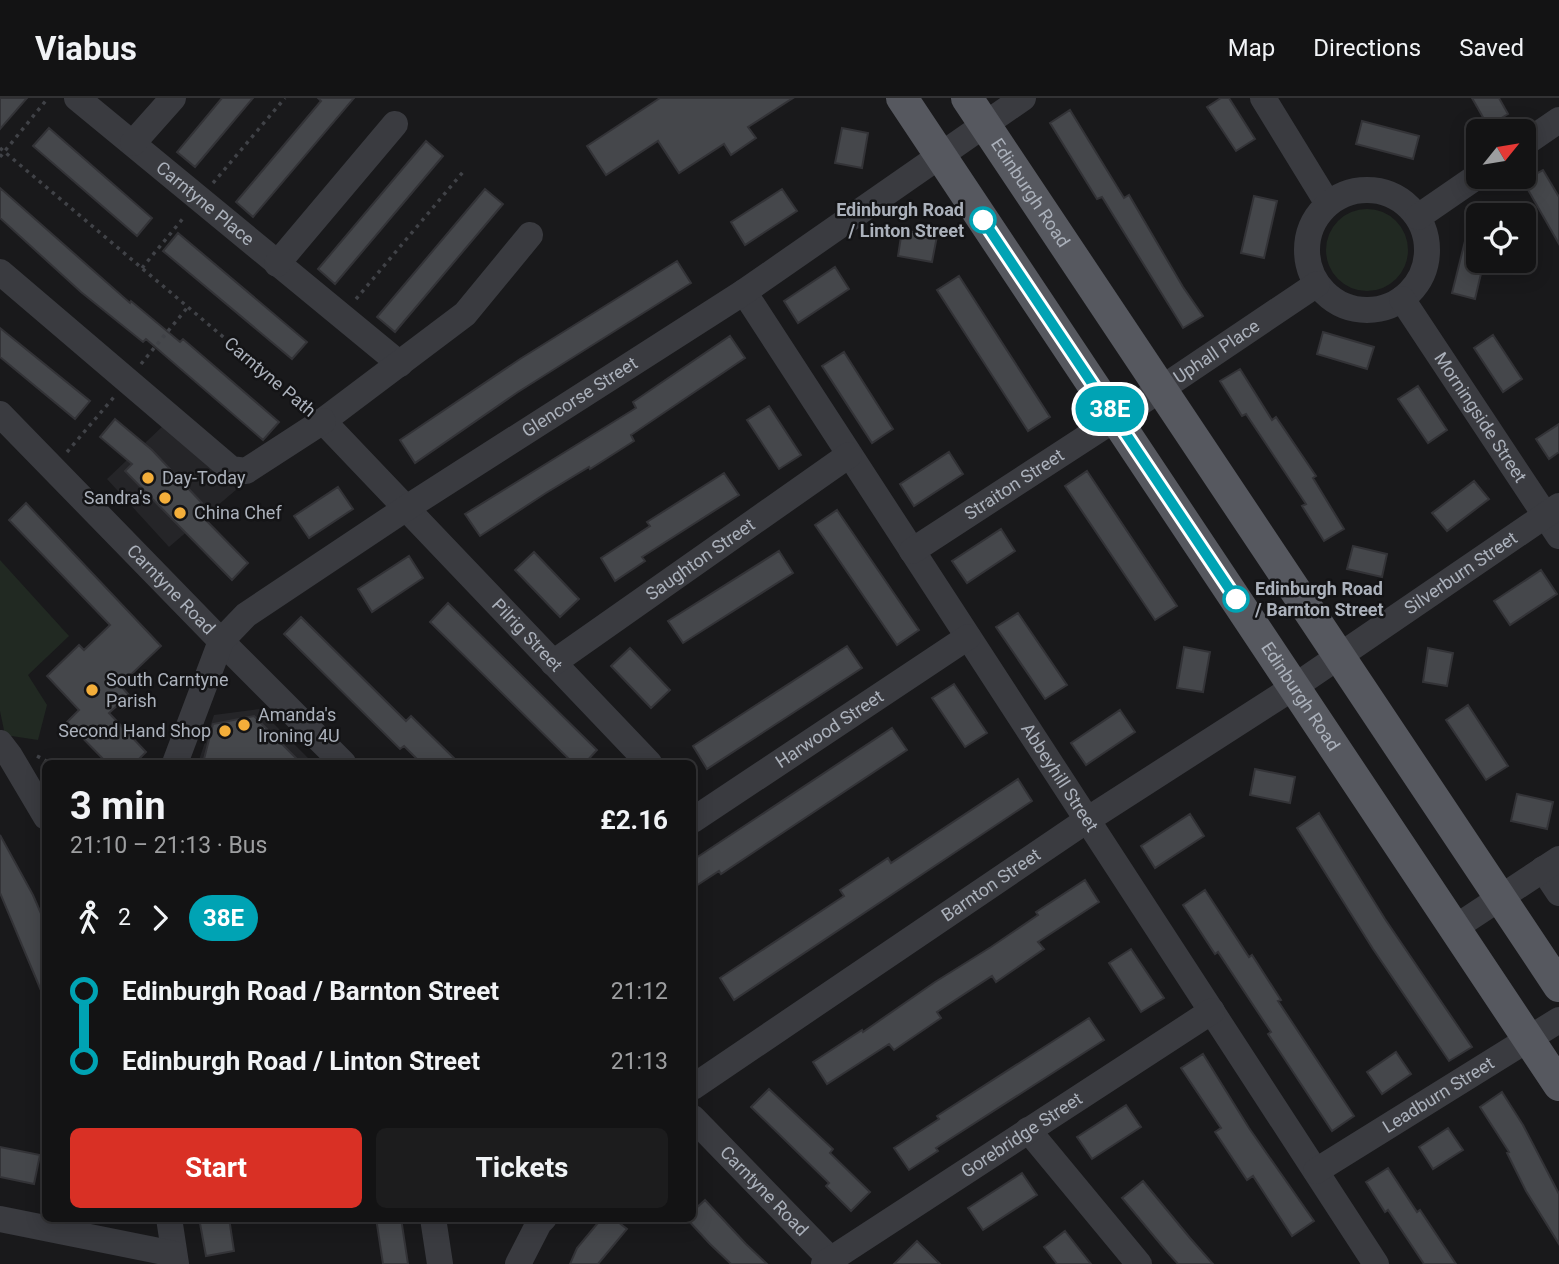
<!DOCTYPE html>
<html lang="en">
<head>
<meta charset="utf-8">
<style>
  body { margin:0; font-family:Roboto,sans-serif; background:#1c1c1d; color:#f1f3f6; height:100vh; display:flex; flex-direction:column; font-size:26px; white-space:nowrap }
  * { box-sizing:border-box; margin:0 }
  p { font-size:23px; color:#9d9ea0 }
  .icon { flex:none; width:38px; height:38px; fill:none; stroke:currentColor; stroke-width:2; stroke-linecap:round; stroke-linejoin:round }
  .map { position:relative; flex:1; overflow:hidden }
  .sheet { position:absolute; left:42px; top:662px; width:654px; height:462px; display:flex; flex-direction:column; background:#131314; border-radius:10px; box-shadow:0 4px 18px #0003,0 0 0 2px #323234 }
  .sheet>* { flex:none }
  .badge { padding:0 14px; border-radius:23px; font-size:24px; line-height:46px }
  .needle { width:46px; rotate:60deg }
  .tools { position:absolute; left:1466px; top:21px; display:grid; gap:14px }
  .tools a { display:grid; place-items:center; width:70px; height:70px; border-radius:10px; background:#131314; box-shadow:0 4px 18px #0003,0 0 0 2px #323234; font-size:35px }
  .map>.badge { position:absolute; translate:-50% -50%; box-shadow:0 0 0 4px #fff }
  .legs { display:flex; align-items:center; gap:10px; height:77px; padding:0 28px; font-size:23px }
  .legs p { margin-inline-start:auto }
  .summary { display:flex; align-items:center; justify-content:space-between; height:119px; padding:0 28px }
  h1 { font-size:38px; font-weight:700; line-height:52px }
  .action { display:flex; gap:14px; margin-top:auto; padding:14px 28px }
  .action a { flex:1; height:80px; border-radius:10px; background:#d93025; color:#fff; font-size:28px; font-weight:700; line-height:80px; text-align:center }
  .action a+a { background:#1c1c1d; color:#f1f3f6 }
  ul { padding:0 28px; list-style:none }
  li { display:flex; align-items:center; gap:24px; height:70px; font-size:26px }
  li i { display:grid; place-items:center; width:10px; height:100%; margin:0 9px; background:currentColor }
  li i::after { content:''; width:18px; height:18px; margin:-9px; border:5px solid; border-radius:50%; background:#131314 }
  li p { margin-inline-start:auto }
  li:first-child i { background:linear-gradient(#0000 50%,currentColor 0) }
  li:last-child i { background:linear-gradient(currentColor 50%,#0000 0) }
  header { display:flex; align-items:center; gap:42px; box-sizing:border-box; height:98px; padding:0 35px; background:#131314; border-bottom:2px solid #323234 }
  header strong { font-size:33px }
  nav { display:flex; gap:38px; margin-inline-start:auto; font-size:24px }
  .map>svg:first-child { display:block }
  .built { fill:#252528 }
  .green { fill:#212922 }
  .building { fill:#45474b; stroke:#333337; stroke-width:2 }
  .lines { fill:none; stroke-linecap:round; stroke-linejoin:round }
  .path { stroke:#404247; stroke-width:3.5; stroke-dasharray:3.5 5; stroke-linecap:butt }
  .minor { stroke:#3a3b40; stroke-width:26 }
  .major { stroke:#56585f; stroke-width:32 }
  .line-1-casing { stroke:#fff; stroke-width:16 }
  .line-1 { stroke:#00a3b4; stroke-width:10 }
  .stop-1-dot { fill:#fff; stroke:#00a3b4; stroke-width:3.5 }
  .poi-dot { fill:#f3ae3a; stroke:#141416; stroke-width:2.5 }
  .labels { text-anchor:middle; stroke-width:5; stroke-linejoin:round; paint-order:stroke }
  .street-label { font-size:18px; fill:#abb1bb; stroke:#141416 }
  .stop-label { font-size:18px; font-weight:bold; fill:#abb1bb; stroke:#141416; text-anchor:end }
  .poi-label { font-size:18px; fill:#abb1bb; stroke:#141416; text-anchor:start }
</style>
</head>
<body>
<header>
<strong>Viabus</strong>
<nav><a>Map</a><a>Directions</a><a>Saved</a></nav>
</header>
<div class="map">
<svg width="1559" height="1166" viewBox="0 0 1559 1166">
  <rect width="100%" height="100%" fill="#19191b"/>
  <path class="built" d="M165,326l72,65 -68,58 -62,-68z
    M259,611l54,54h-115l16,-48z"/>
  <path class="green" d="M1326 152a41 41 0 1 1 82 0a41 41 0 1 1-82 0Z
    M0,462l69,76 -41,39 19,30 -9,35 -33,-5 -5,-24z"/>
  <path class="building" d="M0,0h27l-27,31z
    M222,0h31l-58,69 -18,-15z
    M318,0h36l-101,119 -17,-15 85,-101z
    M660,0h133l-45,29 8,11 -25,17 -7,-11 -45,29 -21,-32 -52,34 -19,-29z
    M1221,0h8l26,41 -19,12 -29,-44z
    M1472,0h27l9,16 -20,12z
    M1070,12l54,88 5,-3 54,92 20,29 -20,12 -81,-131 -5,2 -47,-76z
    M1362,23l57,15 -6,23 -57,-15z
    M49,30l103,90 -15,18 -104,-90z
    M842,30l26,5 -6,35 -27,-5z
    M426,43l17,15 -108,128 -17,-15z
    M1543,72l16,27v47l-36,-63z
    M0,90l130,115 1,-2 49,41 3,-3 96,83 -16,18 -117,-101 -3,3 -62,-50 -81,-74z
    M485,91l18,15 -108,128 -18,-15z
    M782,91l15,22 -52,34 -14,-23z
    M1254,98l23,5 -13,57 -23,-5z
    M1473,111l6,1v51h5l-9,38 -23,-6z
    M902,132l35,6 -5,26 -34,-6z
    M178,135l129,109 -15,17 -129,-108z
    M677,163l14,22 -173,109 -103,71 -15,-23 120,-81z
    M835,169l14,22 -51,34 -14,-22z
    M959,178l91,141 -22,14 -91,-141z
    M0,230l90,73 -15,18 -75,-62z
    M1323,234l51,15 -7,22 -50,-15z
    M1493,237l29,44 -19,13 -29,-44z
    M730,238l15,22 -114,77 3,6 -44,28 -1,-2 -43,26 -66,43 -15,-22 171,-106 -3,-6z
    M844,254l49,77 -21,14 -50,-77z
    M1240,271l32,51 4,-3 40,59 -3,2 31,51 -20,12 -22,-35 4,-2 -60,-90 -4,2 -22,-35z
    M1418,288l29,44 -19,13 -30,-44z
    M769,308l32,49 -22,14 -32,-49z
    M115,321l37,31 50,53 -7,6 53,54 -16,17 -107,-109 7,-7 -32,-27z
    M1559,326v28l-10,7 -13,-20z
    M949,354l14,22 -49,32 -14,-22z
    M1087,373l90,135 -22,14 -90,-134z
    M724,375l15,22 -97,62 3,4 -30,20 -14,-23 49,-32 -3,-4z
    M1474,383l15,18 -42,32 -15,-18z
    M338,389l15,22 -44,29 -15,-22z
    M26,405l135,143 -41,39 9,10 -20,18 37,39 -11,11h-28l-40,-41 12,-12 -32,-34 32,-31 5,5 26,-25 -101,-105z
    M837,412l82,120 -22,15 -82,-120z
    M1001,431l14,22 -48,32 -15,-22z
    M1353,448l34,8 -5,23 -35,-8z
    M779,453l14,22 -110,70 -15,-22z
    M534,454l45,47 -19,18 -45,-47z
    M409,458l14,22 -51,34 -14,-23z
    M1541,472l16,24 -47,31 -16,-24z
    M448,505l149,147 -12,13h-12l-143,-141z
    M1018,515l49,72 -22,14 -49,-72z
    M301,519l105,104 5,-5 48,47h-38l-17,-17 -4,3 -116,-115z
    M847,548l15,22 -155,101 -14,-23z
    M1184,549l26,5 -7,40 -26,-4z
    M630,550l40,42 -19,18 -40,-42z
    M1428,550l25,5 -6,33 -24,-4z
    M954,586l33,49 -22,14 -33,-49z
    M1468,607l40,61 -22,14 -40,-60z
    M1120,612l15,22 -49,33 -15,-22z
    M254,618l47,47h-98l10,-39z
    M892,630l15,22 -186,124 -2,-3 -26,17v-28z
    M1255,671l40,8 -5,26 -40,-8z
    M1018,681l14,22 -298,199 -14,-22 124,-82 -4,-6 48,-32 3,5z
    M1517,696l36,8 -6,27 -36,-8z
    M1319,715l66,106 87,128 -23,14 -76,-112 -76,-121z
    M1190,716l14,22 -49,32 -14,-22z
    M0,737l33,60 13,30 -1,75 -45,-107z
    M1085,782l14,22 -61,40 6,7 -48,33 -4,-6 -55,36 4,6 -47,32 -5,-6 -62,40 -14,-22 49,-32 1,2 72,-50 56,-35 47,-32 -2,-3z
    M1205,792l44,67 3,-2 29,45 -3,1 76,115 -22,15 -64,-97 3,-2 -53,-80 -3,2 -32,-49z
    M1131,851l33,49 -23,14 -32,-49z
    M1089,920l15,22 -168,108 2,3 -29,19 -15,-22 45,-29 -2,-3z
    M1396,954l15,22 -29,20 -15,-22z
    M1203,956l46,74 65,93 -22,15 -39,-60 -6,4 -32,-48 6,-4 -40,-60z
    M769,991l64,60 -3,4 40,39 -19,19 -25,-25 3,-3 -78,-76z
    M1502,994l21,33 36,69v50l-33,-53 -19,-38 2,-1 -29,-45z
    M1126,1007l15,22 -49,32 -15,-22z
    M1448,1030l15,22 -30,19 -14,-22z
    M0,1049l40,8 -6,29 -34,-7z
    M1388,1070l29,44 3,-2 36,54h-32l-36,-54 -3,2 -19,-30z
    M1022,1075l15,22 -54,35 -15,-22z
    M1143,1083l47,57 23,26h-35l-10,-11 -46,-55z
    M705,1102l41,44 21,20h-36l-21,-20 -24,-26h7v-7z
    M199,1120h30l5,33 -28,5z
    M376,1120h25l7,46h-25z
    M602,1120h11l14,11 -29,35h-28l7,-16z
    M1065,1133l26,33h-34l-13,-17z
    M917,1143l23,23h-46z"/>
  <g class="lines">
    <path class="path" d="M0,50l306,259
      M0,59l48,-59
      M213,85l72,-85
      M142,170l43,-52
      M356,201l107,-127
      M141,266l46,-56
      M67,354l47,-55
      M37,658l13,7"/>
    <g class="minor">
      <path id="s1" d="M77,0l323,266"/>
      <path d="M1263,0l65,106"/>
      <path d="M133,45l40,-45"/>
      <path d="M1524,46l35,-24"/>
      <circle cx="1367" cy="152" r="60"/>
      <path d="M1418,119l61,-42"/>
      <path id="s2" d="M530,137l-65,79 -142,107 326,342"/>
      <path d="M277,166l118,-140"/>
      <path d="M0,174l231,197 15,2 77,-50"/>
      <path id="s3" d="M744,194l632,972"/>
      <path id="s4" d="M1402,201l157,237"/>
      <path id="s5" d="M0,316l221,227 122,122"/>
      <path id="s6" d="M912,453l249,-162 156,-105"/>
      <path id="s7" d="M553,565l296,-208"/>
      <path d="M0,645l10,13 36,61"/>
      <path id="s8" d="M175,665l46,-122 25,-26 159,-106 339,-217 279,-194"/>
      <path id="s9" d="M693,722l275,-183"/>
      <path d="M1543,771l16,24"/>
      <path d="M1456,829l103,-68"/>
      <path id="s10" d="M693,989l394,-267 207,-133 265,-181"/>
      <path id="s11" d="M693,1020l142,146"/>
      <path d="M1028,1032l111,134"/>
      <path id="s12" d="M1316,1073l243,-151"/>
      <path d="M169,1120l7,46"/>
      <path d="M433,1120l7,46"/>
      <path d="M0,1121l174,35"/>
      <path d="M518,1166l21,-41 5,-5"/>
      <path id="s13" d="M824,1166l388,-253"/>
    </g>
    <g class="major">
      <path id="s14" d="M902,0l657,987"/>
      <path id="s15" d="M967,0l592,888"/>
    </g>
  </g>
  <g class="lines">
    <defs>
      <path id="line-1" d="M983,122l253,379"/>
    </defs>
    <use href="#line-1" class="line-1-casing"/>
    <use href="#line-1" class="line-1"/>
  </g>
  <g class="stop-1-dot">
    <circle cx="983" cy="122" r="12"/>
    <circle cx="1236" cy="501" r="12"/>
  </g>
  <g class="poi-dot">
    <circle cx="148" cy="380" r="7"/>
    <circle cx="165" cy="400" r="7"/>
    <circle cx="180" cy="415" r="7"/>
    <circle cx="92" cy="592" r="7"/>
    <circle cx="244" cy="627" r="7"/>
    <circle cx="225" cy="633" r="7"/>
  </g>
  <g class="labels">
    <g class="street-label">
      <text dy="6" stroke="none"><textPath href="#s15" startOffset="114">Edinburgh Road</textPath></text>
      <text dy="6" stroke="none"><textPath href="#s1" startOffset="166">Carntyne Place</textPath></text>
      <text dy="6" stroke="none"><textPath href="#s6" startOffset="364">Uphall Place</textPath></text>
      <text transform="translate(270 279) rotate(40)" y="6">Carntyne Path</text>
      <text dy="6" stroke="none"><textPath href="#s8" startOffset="565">Glencorse Street</textPath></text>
      <text dy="6" stroke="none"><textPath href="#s4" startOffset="142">Morningside Street</textPath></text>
      <text dy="6" stroke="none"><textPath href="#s6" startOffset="122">Straiton Street</textPath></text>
      <text dy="6" stroke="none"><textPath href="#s7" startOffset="180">Saughton Street</textPath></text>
      <text dy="6" stroke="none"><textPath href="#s10" startOffset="924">Silverburn Street</textPath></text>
      <text dy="6" stroke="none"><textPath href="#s5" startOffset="245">Carntyne Road</textPath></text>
      <text dy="6" stroke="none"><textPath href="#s2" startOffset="576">Pilrig Street</textPath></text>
      <text dy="6" stroke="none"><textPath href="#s14" startOffset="719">Edinburgh Road</textPath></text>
      <text dy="6" stroke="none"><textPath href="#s9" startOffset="164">Harwood Street</textPath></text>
      <text dy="6" stroke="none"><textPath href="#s3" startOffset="579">Abbeyhill Street</textPath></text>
      <text dy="6" stroke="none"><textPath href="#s10" startOffset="360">Barnton Street</textPath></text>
      <text dy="6" stroke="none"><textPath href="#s12" startOffset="144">Leadburn Street</textPath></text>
      <text dy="6" stroke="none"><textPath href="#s13" startOffset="236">Gorebridge Street</textPath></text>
      <text dy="6" stroke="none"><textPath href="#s11" startOffset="102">Carntyne Road</textPath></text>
    </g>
    <g class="stop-label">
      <text x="964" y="118">Edinburgh Road<tspan x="964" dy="21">/ Linton Street</tspan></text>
      <text x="1255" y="497" text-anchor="start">Edinburgh Road<tspan x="1255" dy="21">/ Barnton Street</tspan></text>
    </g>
    <g class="poi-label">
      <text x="162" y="386">Day-Today</text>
      <text x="151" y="406" text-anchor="end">Sandra's</text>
      <text x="194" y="421">China Chef</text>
      <text x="106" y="588">South Carntyne<tspan x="106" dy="21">Parish</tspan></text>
      <text x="258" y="623">Amanda's<tspan x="258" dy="21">Ironing 4U</tspan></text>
      <text x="211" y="639" text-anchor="end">Second Hand Shop</text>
    </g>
  </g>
</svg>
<div class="tools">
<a><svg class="needle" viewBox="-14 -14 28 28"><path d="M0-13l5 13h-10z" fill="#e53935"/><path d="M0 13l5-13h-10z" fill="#9d9ea0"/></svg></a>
<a><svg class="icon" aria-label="locate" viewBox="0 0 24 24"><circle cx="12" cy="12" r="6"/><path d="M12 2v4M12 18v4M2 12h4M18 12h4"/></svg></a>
</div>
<b class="badge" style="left:1110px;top:311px;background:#00a3b4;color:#fff">38E</b>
<section class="sheet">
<div class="summary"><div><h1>3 min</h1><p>21:10 – 21:13 · Bus</p></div><b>£2.16</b></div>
<div class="legs"><svg class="icon" aria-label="walk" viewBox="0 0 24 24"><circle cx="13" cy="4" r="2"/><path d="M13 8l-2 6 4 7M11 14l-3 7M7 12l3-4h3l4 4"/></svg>2<svg class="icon" aria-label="forward" viewBox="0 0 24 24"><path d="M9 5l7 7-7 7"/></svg><b class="badge" style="background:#00a3b4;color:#fff">38E</b></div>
<ul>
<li><i style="color:#00a3b4"></i><b>Edinburgh Road / Barnton Street</b><p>21:12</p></li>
<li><i style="color:#00a3b4"></i><b>Edinburgh Road / Linton Street</b><p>21:13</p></li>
</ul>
<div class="action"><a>Start</a><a>Tickets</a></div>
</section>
</div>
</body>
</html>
